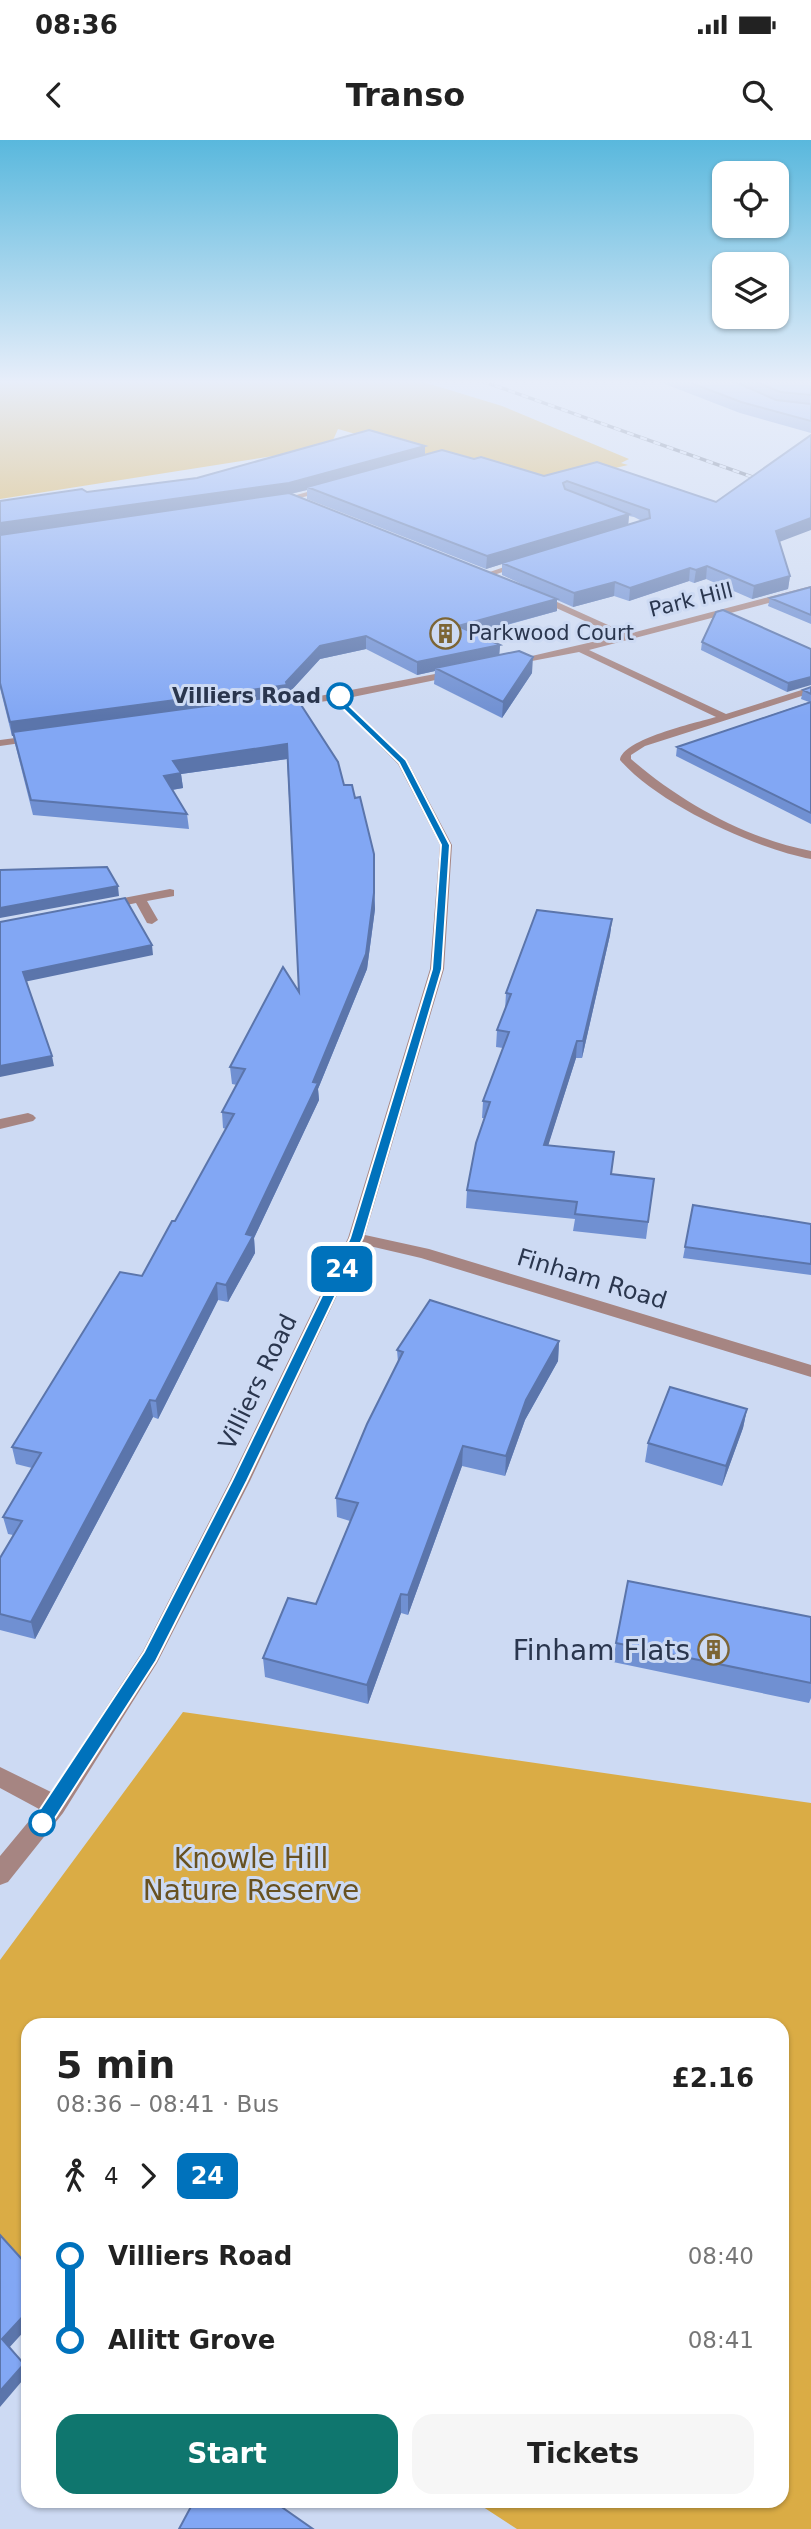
<!DOCTYPE html>
<html lang="en">
<head>
<meta charset="utf-8">
<style>
  body { margin:0; font-family:"DejaVu Sans",sans-serif; background:#f6f6f6; color:#222; height:100vh; display:flex; flex-direction:column; font-size:26px; white-space:nowrap }
  * { box-sizing:border-box; margin:0 }
  p { font-size:23px; color:#767676 }
  .icon { flex:none; width:38px; height:38px; fill:none; stroke:currentColor; stroke-width:2; stroke-linecap:round; stroke-linejoin:round }
  .map { position:relative; flex:1; overflow:hidden }
  .drawer { position:absolute; left:21px; top:1878px; width:768px; height:490px; display:flex; flex-direction:column; background:#fff; border-radius:21px; box-shadow:0 2px 5px #0004 }
  .drawer>* { flex:none }
  .badge { padding:0 14px; border-radius:10px; font-size:24px; line-height:46px }
  .tools { position:absolute; left:712px; top:21px; display:grid; gap:14px }
  .tools a { display:grid; place-items:center; width:77px; height:77px; border-radius:14px; background:#fff; box-shadow:0 2px 5px #0004; font-size:35px }
  .map>.badge { position:absolute; translate:-50% -50%; box-shadow:0 0 0 4px #fff }
  .legs { display:flex; align-items:center; gap:10px; height:77px; padding:0 35px; font-size:23px }
  .legs p { margin-inline-start:auto }
  .head { display:flex; align-items:center; justify-content:space-between; height:119px; padding:0 35px }
  h1 { font-size:38px; font-weight:700; line-height:52px }
  .primary-button { display:flex; gap:14px; margin-top:auto; padding:14px 35px }
  .primary-button a { flex:1; height:80px; border-radius:21px; background:#0f766e; color:#fff; font-size:28px; font-weight:700; line-height:80px; text-align:center }
  .primary-button a+a { background:#f6f6f6; color:#222 }
  ul { padding:0 35px; list-style:none }
  li { display:flex; align-items:center; gap:24px; height:84px; font-size:26px }
  li i { display:grid; place-items:center; width:10px; height:100%; margin:0 9px; background:currentColor }
  li i::after { content:''; width:18px; height:18px; margin:-9px; border:5px solid; border-radius:50%; background:#fff }
  li p { margin-inline-start:auto }
  li:first-child i { background:linear-gradient(#0000 50%,currentColor 0) }
  li:last-child i { background:linear-gradient(currentColor 50%,#0000 0) }
  .status { display:flex; justify-content:space-between; align-items:center; height:49px; padding:0 35px; background:#fff; direction:ltr }
  .status svg { height:19px; fill:currentColor }
  header { display:flex; justify-content:space-between; align-items:center; height:91px; padding:0 35px; background:#fff; font-size:32px; font-weight:700 }
  .map>svg:first-child { display:block }
  .green { fill:#daac45 }
  .lines { fill:none; stroke-linecap:round; stroke-linejoin:round }
  .minor { fill:#a68582; fill-rule:evenodd }
  .rail-casing { stroke:#58647c; stroke-width:3.5 }
  .rail { stroke:#cddaf3; stroke-width:2.5; stroke-dasharray:7; stroke-linecap:butt }
  .wall { fill:#7090d2; fill-rule:evenodd }
  .shaded-wall { fill:#5b75ab }
  .building { fill:#82a7f4; stroke:#5b75ab; stroke-width:2 }
  .line-1 { fill:#0072bc; stroke:#fff; stroke-width:2 }
  .stop-1-dot { fill:#fff; stroke:#0072bc; stroke-width:3.5 }
  .labels { text-anchor:middle; stroke-width:6; stroke-linejoin:round; paint-order:stroke }
  .far-street-label { font-size:21px; fill:#2a364e; stroke:#cddaf3 }
  .far-poi-label { font-size:21px; fill:#2a364e; stroke:#cddaf3; text-anchor:start }
  .far-stop-label { font-size:21px; font-weight:bold; fill:#2a364e; stroke:#cddaf3; text-anchor:end }
  .street-label { font-size:24px; fill:#2a364e; stroke:#cddaf3 }
  .near-poi-label { font-size:28px; fill:#2a364e; stroke:#cddaf3; text-anchor:end }
  .near-park-label { font-size:28px; fill:#685121; stroke:#cddaf3 }
</style>
</head>
<body>
<div class="status"><b>08:36</b><svg viewBox="0 0 49 12"><path d="M0 12V9h3v3zM5 12V6h3v6zM10 12V3h3v9zM15 12V0h3v12zM26 1h20v11H26zM47 4h2v5h-2z"/></svg></div>
<header><svg class="icon" aria-label="back" viewBox="0 0 24 24"><path d="M15 5l-7 7 7 7"/></svg>Transo<svg class="icon" aria-label="search" viewBox="0 0 24 24"><circle cx="10" cy="10" r="6"/><path d="M15 15l6 6"/></svg></header>
<div class="map">
<svg width="811" height="2389" viewBox="0 0 811 2389">
  <rect width="100%" height="100%" fill="#cddaf3"/>
  <path class="green" d="M0,241h420l82,25 127,53 -8,4 7,2 -89,21 -201,-57 -8,18 -330,52z
    M183,1572l628,91v726h-294l-43,-28h308v-476h-754v235l-28,-13v-287z"/>
  <g class="lines">
    <path class="minor" d="M329,346l3,4 -57,14 -4,-2z
      M522,421l7,2 -44,15 -4,-3z
      M811,446v6l-222,58 137,64 85,-27v6l-166,53 -14,9v4c49,43 116,80 180,92v8c-57,-11 -153,-55 -191,-99 3,-21 75,-37 96,-43l-137,-65 -68,13 -5,-3 112,-26 -86,-39v-4l3,-1 93,42z
      M456,530l4,1v4l-117,24 64,61 45,85 -8,124 -79,266 64,14 382,116v12l-390,-119 -60,-14 -111,237 -93,182 -94,150 -55,69 -8,3v-29l39,-47 -39,-21v-21l51,25 92,-141 87,-170 118,-243 82,-269 10,-124 -42,-81 -64,-64 -57,8 -5,-3z
      M38,595l4,1v4l-42,6v-6z
      M170,749l4,1v6l-27,5 11,19 -6,4 -5,-1 -11,-20 -33,7 -6,-4 6,-4z
      M28,973l5,2 3,3 -3,3 -33,8v-10z"/>
    <defs>
      <path id="rail" d="M482,241l287,102"/>
    </defs>
    <use href="#rail" class="rail-casing"/>
    <use href="#rail" class="rail"/>
  </g>
  <path class="wall" d="M657,241h154v52l-71,-20z
    M425,306v8l119,22 53,-14 182,80 11,34 -2,13 -36,10 -46,-20 -12,4 -5,-2 -60,20 -15,-5 -41,11 -16,-7v11l-82,23 25,11 -1,10 33,18 -30,45 -68,-34 1,-13 -18,4 -51,-26 -46,10 -32,35 56,91 11,13 19,56 1,55 -8,60 -49,120 1,11 -65,138 1,15 -27,49 -10,-2 -60,119 -5,-2 -118,222 -35,-9v-72l13,-23 -5,-1 -5,-17 29,-49 -16,-4 -4,-17 130,-171 33,-55 51,-92 -3,-1 -1,-16 15,-27 -5,-1 -2,-17 69,-75 -12,-233 -106,15 2,14 -11,2 15,24 2,15 -156,-14 -20,-79h-1l-12,-48v-187l87,-9 110,-14zM307,350v9l179,70 16,-5v11l28,13 -239,-94zM629,376l5,1 8,4 -14,4z
    M811,447v37l-43,-18 2,-8z
    M702,502l109,7 -24,43 -86,-42z
    M811,547v137l-135,-68 1,-9 132,-45 -8,-3 2,-9z
    M612,779l-2,16 -28,123h-6l-28,87 63,29 43,5 -8,60 -73,-8 2,-12 -109,-11 1,-18 17,-72h-2l1,-17 20,-53 -7,-1 1,-17 8,-20 1,-17z
    M693,1065l118,19v51l-128,-17z
    M559,1201l-1,20 -33,59 -20,56 -43,-10 -54,149 -7,-2 -33,91 -103,-27 -2,-19 53,-54 34,-83 -13,-4 -1,-19 62,-136 -1,-12z
    M747,1269l-4,19 -21,58 -77,-24 3,-19z
    M811,1477v81l-2,5 -196,-41 3,-19z"/>
  <path class="shaded-wall" d="M425,306v11l-118,30v3l-18,4 -289,41v-12z
    M629,374l-1,13 -126,36v1l-16,5 1,-13z
    M811,378v12l-37,14 2,-13z
    M707,426l-1,13 -12,4 2,-13z
    M690,428l-1,13 -60,20 1,-13z
    M790,436l-2,13 -36,10 2,-13z
    M615,442l-1,14 -41,11 1,-14z
    M557,459v12l-99,27v-12z
    M366,496v13l-46,10 -32,35v4l-276,38 -2,-14 310,-76z
    M500,505l-1,13 -64,10v3l-18,4v-13z
    M533,517l-1,16 -30,45 1,-16z
    M811,537v8l-24,7 1,-9z
    M287,604v15l-106,15 2,14 -18,3 -1,-15 9,-15z
    M118,746l1,10 -119,22v-10z
    M374,753l1,16 -8,60 -49,120 1,11 -65,138 1,15 -27,49 -2,-17 20,-51 67,-152z
    M612,779l-2,16 -28,123 1,-17z
    M152,805l1,10 -129,27 -1,-10z
    M577,901l-1,17 -33,104 1,-17z
    M52,916l2,10 -54,11v-11z
    M217,1143l1,17 -60,119 -2,-18z
    M559,1201l-1,20 -33,59 -20,56 1,-20 20,-56z
    M150,1260l3,17 -118,222 -4,-17z
    M747,1269l-4,19 -21,58 4,-20z
    M463,1306l-1,20 -54,149v-20z
    M401,1454v19l-33,91 -1,-19z
    M28,2171v16l-20,22 -6,-10z
    M24,2224l4,7v3l-28,33v-16z"/>
  <path class="building" d="M686,241h47l43,19 35,4v17l-70,-19z
    M754,241h57v14l-31,-3z
    M369,290l56,16 -136,37 -289,40v-22l82,-12 5,3 110,-14z
    M811,295v83l-35,13 14,45 -36,10 -47,-20 -11,4 -6,-2 -60,20 -15,-6 -41,11 -72,-30 148,-45 -1,-8 -82,-29 -4,2 2,6 64,25 -142,42 -180,-69 135,-37 32,9 7,-2 63,19 53,-14 119,40z
    M289,353l268,106 -99,27 42,19 -83,17 -51,-26 -46,10 -34,36 1,3 -277,37 -10,-39v-148z
    M811,447v28l-41,-17z
    M723,470l88,39v28l-23,6 -86,-41 14,-30z
    M519,511l14,6 -30,45 -68,-34z
    M811,547v7l-8,-4z
    M294,554l44,68 6,23h8l3,13 5,-1 14,57v39l-8,61 -53,128 5,1 -72,151 7,2 -27,49 -9,-2 -61,118 -6,-1 -119,222 -31,-8v-56l22,-37 -19,-4 38,-64 -29,-6 108,-175 22,4 30,-55h3l59,-107 -12,-2 23,-43 -15,-2 53,-100 16,25 -12,-248 -114,17 8,12 -17,3 23,38 -156,-14 -18,-68z
    M811,562v111l-134,-66z
    M107,727l11,19 -118,22v-38z
    M125,758l27,47 -129,27 29,84 -52,10v-144z
    M537,770l75,9 -29,122h-6l-33,104 70,7 -3,22 43,5 -6,43 -73,-8 2,-12 -110,-12 9,-47 14,-41 -7,-1 26,-69 -12,-2 14,-36 -5,-1z
    M693,1065l118,19v40l-126,-17z
    M430,1160l129,41 -33,59 -20,56 -43,-10 -55,149 -7,-1 -34,91 -104,-27 25,-60 28,6 42,-101 -22,-5 31,-74 36,-72 -6,-2z
    M670,1247l77,22 -21,57 -78,-23z
    M628,1441l183,36v66l-195,-40z
    M0,2095l28,31v45l-26,28 22,25 -24,27z
    M194,2361h79l40,28h-134z"/>
  <linearGradient id="sky" x2="0" y2="1"><stop stop-color="#59b8dd"/><stop offset="0.42" stop-color="#e8eefa"/><stop offset="1" stop-color="#e8eefa" stop-opacity="0"/></linearGradient>
  <rect width="811" height="576" fill="url(#sky)"/>
  <path class="line-1" d="M336,554h7l-2,4 65,62 44,85 -8,124 -79,269 -116,243 -91,180 -108,168 -6,2 -7,-2 -2,-6 2,-6 109,-165 88,-171 118,-243 82,-269 9,-124 -42,-82 -66,-64z"/>
  <defs>
    <symbol id="building-ring" viewBox="-11 -11 22 22"><circle r="9.5" fill="#cddaf3" stroke="#7c6535" stroke-width="1.5"/><path d="M-4-6H4V6H1V3H-1V6H-4ZM-2.5-4.3h1.7v1.8h-1.7ZM.8-4.3h1.7v1.8H.8ZM-2.5-1h1.7V.8h-1.7ZM.8-1h1.7V.8H.8Z" fill="#7c6535"/></symbol>
  </defs>
  <g fill-rule="evenodd">
    <use href="#building-ring" x="428" y="476" width="35" height="35"/>
    <use href="#building-ring" x="696" y="1492" width="35" height="35"/>
  </g>
  <g class="stop-1-dot">
    <circle cx="340" cy="556" r="12"/>
    <circle cx="42" cy="1683" r="12"/>
  </g>
  <g class="labels">
    <g class="far-street-label">
      <text transform="translate(691 460) rotate(-14)" y="7">Park Hill</text>
    </g>
    <g class="far-poi-label">
      <text x="468" y="500">Parkwood Court</text>
    </g>
    <g class="far-stop-label">
      <text x="321" y="563">Villiers Road</text>
    </g>
    <g class="street-label">
      <text transform="translate(592 1139) rotate(17)" y="8">Finham Road</text>
      <text transform="translate(258 1242) rotate(-64)" y="8">Villiers Road</text>
    </g>
    <g class="near-poi-label">
      <text x="690" y="1520">Finham Flats</text>
    </g>
    <g class="near-park-label">
      <text x="251" y="1728">Knowle Hill<tspan x="251" dy="32">Nature Reserve</tspan></text>
    </g>
  </g>
</svg>
<div class="tools">
<a><svg class="icon" aria-label="locate" viewBox="0 0 24 24"><circle cx="12" cy="12" r="6"/><path d="M12 2v4M12 18v4M2 12h4M18 12h4"/></svg></a>
<a><svg class="icon" aria-label="layers" viewBox="0 0 24 24"><path d="M12 4l9 5-9 5-9-5zM3 14l9 5 9-5"/></svg></a>
</div>
<b class="badge" style="left:342px;top:1129px;background:#0072bc;color:#fff">24</b>
<section class="drawer">
<div class="head"><div><h1>5 min</h1><p>08:36 – 08:41 · Bus</p></div><b>£2.16</b></div>
<div class="legs"><svg class="icon" aria-label="walk" viewBox="0 0 24 24"><circle cx="13" cy="4" r="2"/><path d="M13 8l-2 6 4 7M11 14l-3 7M7 12l3-4h3l4 4"/></svg>4<svg class="icon" aria-label="forward" viewBox="0 0 24 24"><path d="M9 5l7 7-7 7"/></svg><b class="badge" style="background:#0072bc;color:#fff">24</b></div>
<ul>
<li><i style="color:#0072bc"></i><b>Villiers Road</b><p>08:40</p></li>
<li><i style="color:#0072bc"></i><b>Allitt Grove</b><p>08:41</p></li>
</ul>
<div class="primary-button"><a>Start</a><a>Tickets</a></div>
</section>
</div>
</body>
</html>
